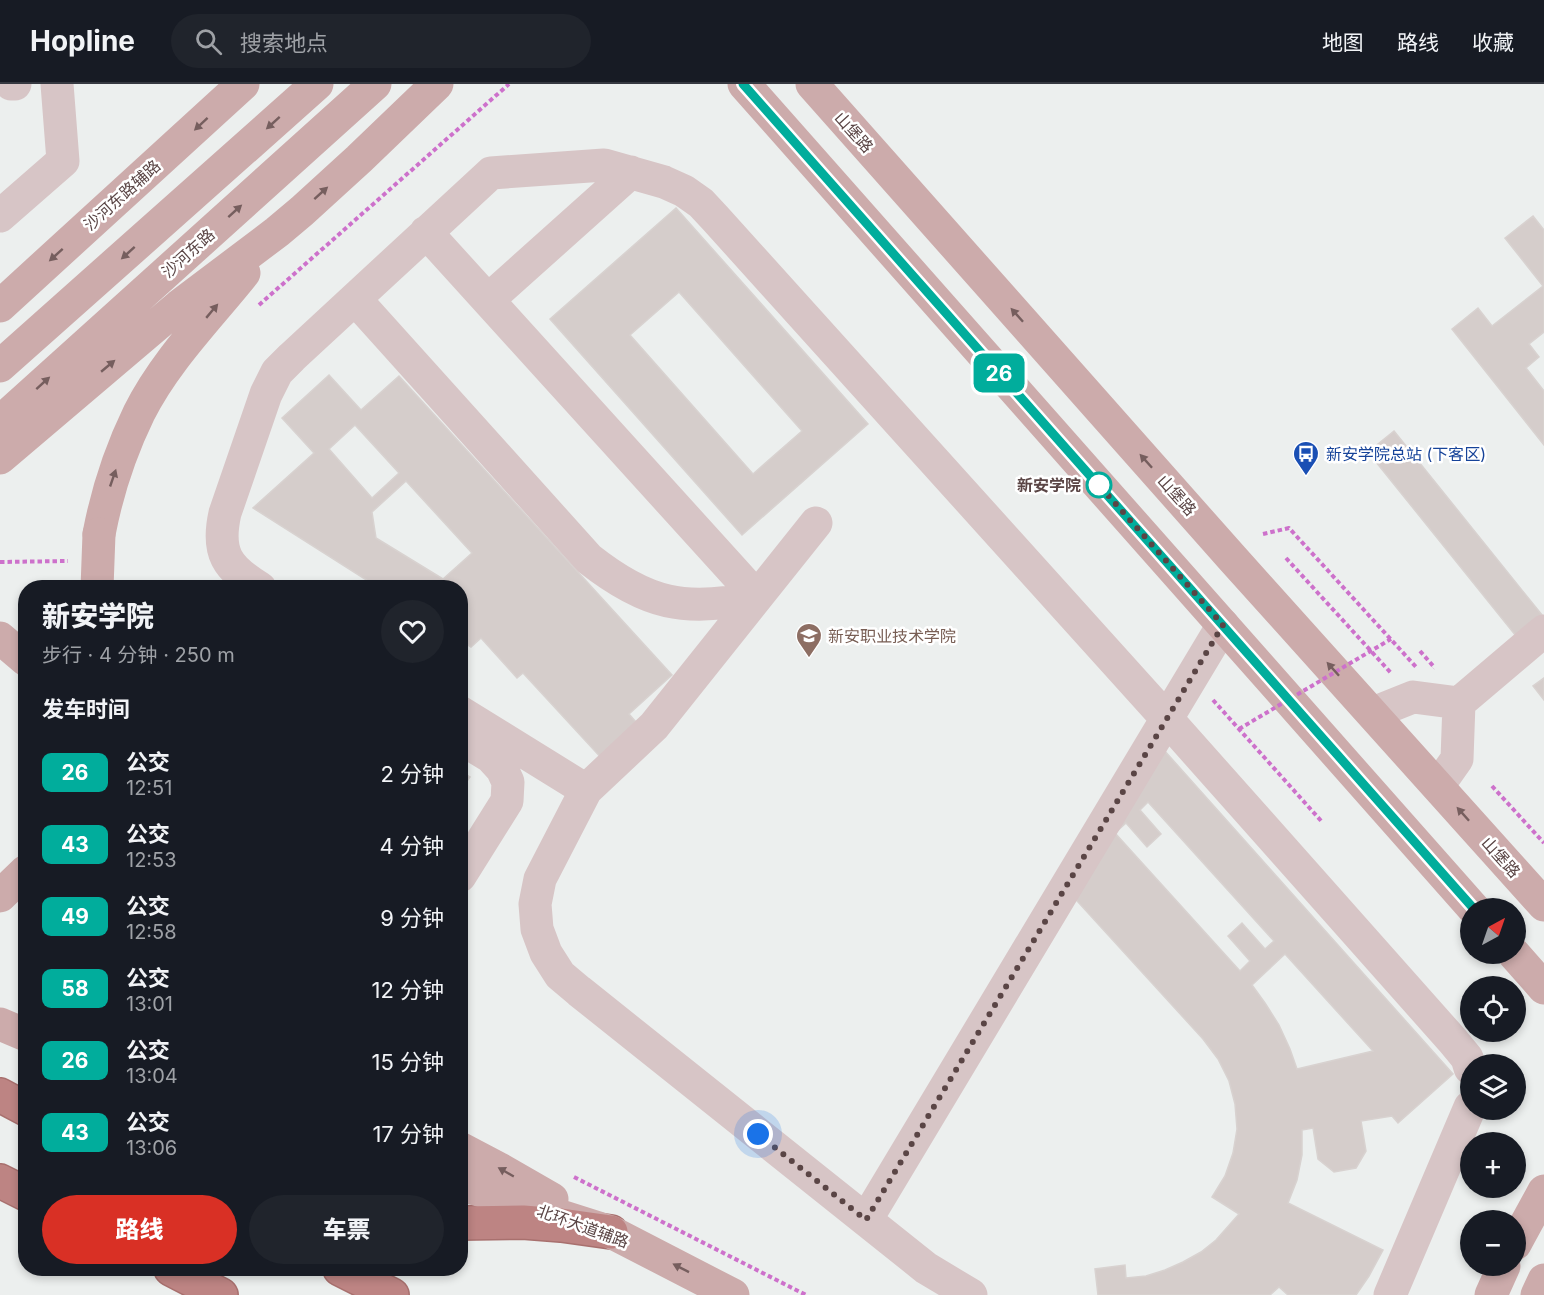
<!DOCTYPE html>
<html lang="zh">
<head>
<meta charset="utf-8">
<style>
  body { margin:0; font-family:Inter,"Noto Sans SC",sans-serif; background:#20242c; color:#f1f3f6; height:100vh; display:flex; flex-direction:column; font-size:22px; white-space:nowrap }
  * { box-sizing:border-box; margin:0 }
  p { font-size:20px; color:#9ea1a6 }
  .icon { flex:none; width:33px; height:33px; fill:none; stroke:currentColor; stroke-width:2; stroke-linecap:round; stroke-linejoin:round }
  .map { position:relative; flex:1; overflow:hidden }
  .side { position:absolute; left:18px; top:496px; width:450px; height:696px; display:flex; flex-direction:column; background:#171b24; border-radius:24px; box-shadow:0 3px 9px #0003 }
  .side>* { flex:none }
  .badge { padding:0 12px; border-radius:9px; font-size:21px; line-height:39px }
  .needle { width:39px; rotate:40deg }
  .tools { position:absolute; left:1460px; top:814px; display:grid; gap:12px }
  .tools a { display:grid; place-items:center; width:66px; height:66px; border-radius:50%; background:#171b24; box-shadow:0 3px 9px #0003; font-size:30px }
  .you { position:absolute; width:30px; height:30px; margin:-15px; border:4px solid #fff; border-radius:50%; background:#1a73e8; box-shadow:0 0 0 9px #1a73e833 }
  .map>.badge { position:absolute; translate:-50% -50%; box-shadow:0 0 0 3px #fff }
  h2 { padding:0 24px; font-size:22px; line-height:54px }
  .round { display:grid; place-items:center; flex:none; width:63px; height:63px; border-radius:32px; background:#20242c }
  .summary { display:flex; align-items:center; justify-content:space-between; height:102px; padding:0 24px }
  h1 { font-size:28px; font-weight:800; line-height:45px }
  .cta { display:flex; gap:12px; margin-top:auto; padding:12px 24px }
  .cta a { flex:1; height:69px; border-radius:36px; background:#d93025; color:#fff; font-size:24px; font-weight:800; line-height:69px; text-align:center }
  .cta a+a { background:#20242c; color:#f1f3f6 }
  ul { padding:0; list-style:none }
  li { display:flex; align-items:center; gap:18px; height:72px; padding:0 24px }
  li div { flex:1 }
  li b { display:block; font-size:22px }
  li em { font-style:normal }
  li .badge { min-width:66px; font-weight:700; text-align:center }
  header { display:flex; align-items:center; gap:36px; box-sizing:border-box; height:84px; padding:0 30px; background:#171b24; border-bottom:2px solid #363941 }
  header strong { font-size:28px }
  nav { display:flex; gap:33px; margin-inline-start:auto; font-size:21px }
  .search { width:420px; height:54px; background:#20242c; display:flex; align-items:center; gap:15px; box-sizing:border-box; padding:0 21px; border-radius:33px; color:#9ea1a6; font-size:22px }
  .map>svg:first-child { display:block }
  .building { fill:#d5cdcb; stroke:#d8d2d0; stroke-width:1.5; fill-rule:evenodd }
  .lines { fill:none; stroke-linecap:round; stroke-linejoin:round }
  .highway-casing { stroke:#a8706e; stroke-width:36 }
  .path { stroke:#cd71cb; stroke-width:4; stroke-dasharray:4.5 3; stroke-linecap:butt }
  .minor { stroke:#d7c5c6; stroke-width:33 }
  .major { stroke:#ccabab; stroke-width:33 }
  .highway { stroke:#bd8483; stroke-width:33 }
  .path-bridge { stroke:#cd71cb; stroke-width:4; stroke-dasharray:4.5 3; stroke-linecap:butt }
  .major-bridge { stroke:#ccabab; stroke-width:33 }
  .oneway { fill:#765e5e }
  .line-casing { stroke:#fff; stroke-width:14 }
  .line { stroke:#01ad9c; stroke-width:9 }
  .walk { stroke:#5a4545; stroke-width:6; stroke-dasharray:0 10.8 }
  .stop-dot { fill:#fff; stroke:#01ad9c; stroke-width:3 }
  .labels { text-anchor:middle; stroke-width:5; stroke-linejoin:round; paint-order:stroke }
  .street-label { font-size:16px; fill:#5a4545; stroke:#fff }
  .transit-label { font-size:16px; fill:#164399; stroke:#fff; text-anchor:start }
  .stop-label { font-size:16px; font-weight:bold; fill:#5a4545; stroke:#fff; text-anchor:end }
  .education-label { font-size:16px; fill:#785e54; stroke:#fff; text-anchor:start }
</style>
</head>
<body>
<header>
<strong>Hopline</strong>
<div class="search"><svg class="icon" aria-label="search" viewBox="0 0 24 24"><circle cx="10" cy="10" r="6"/><path d="M15 15l6 6"/></svg>搜索地点</div>
<nav><a>地图</a><a>路线</a><a>收藏</a></nav>
</header>
<div class="map">
<svg width="1544" height="1211" viewBox="0 0 1544 1211">
  <rect width="100%" height="100%" fill="#ecefee"/>
  <path class="building" d="M676,124l192,216 -126,111 -192,-216zM679,208l123,139 -49,43 -123,-139z
    M1533,132l11,14v102l-15,12 10,13 -13,11 18,23v54l-92,-116 26,-21 14,18 51,-40 -38,-48z
    M329,291l32,35 38,-34 273,299 -43,39 13,15 -37,33 -82,-89 -6,5 -36,-40 -10,9 -11,-7v-52h-81l-126,-80 61,-55 -32,-35zM355,341l44,48 -27,25 -43,-49zM406,397l66,72 -29,26 -67,-41 -4,-26z
    M1394,347l148,184 -26,21 -148,-184z
    M1544,594v22l-11,-14z
    M1155,656l298,334 -55,49 -6,-7 -31,5 5,30 -10,17 -22,4 -16,-13 -5,-31 -11,2v25l-5,25 -9,23 95,47 -14,26 -13,19h-68l-9,-8 -9,8h-172l-3,-26 30,-4 1,13 20,-2 19,-6 18,-8 18,-10 15,-12 23,-26 -27,-17 13,-21 8,-23 4,-24 -2,-25 -6,-23 -11,-22 -15,-20 -136,-149zM1148,718l126,139 -9,8 -23,-26 -14,13 22,25 -10,10 -125,-138 11,-10 21,24 14,-13 -21,-24zM1285,870l88,97 -76,18 -7,-20 -11,-24 -14,-22 -13,-18z
    M460,687l10,6 -10,14z"/>
  <g class="lines">
    <defs>
      <path id="highway" d="M0,1011l26,14
        M0,1097l26,13
        M460,1139l63,-1 38,3 50,7
        M171,1185l50,26
        M340,1185l52,26"/>
    </defs>
    <use href="#highway" class="highway-casing"/>
    <path class="path" d="M259,221l250,-221
      M1263,450l26,-6 128,140
      M1286,474l105,115
      M0,478l68,-1
      M1420,567l14,16 -1,1
      M1213,616l110,123
      M1492,702l52,57
      M574,1093l232,118"/>
    <path class="minor" d="M11,0h4
      M0,132l63,-55 -6,-77
      M355,215l234,260c57,45 96,54 168,38l-331,-365
      M488,216l143,-128
      M816,439l-162,203 -68,64 -46,89 -5,25 2,25 9,24 14,22 19,16 347,277 45,27
      M260,504c-33,-20 -44,-35 -35,-75l41,-119 11,-22 15,-15 199,-184 113,-8 60,17 20,9 17,12 14,15 452,501 286,322 14,17 3,10
      M460,628l126,78
      M1373,629l40,-16 46,6 85,-72
      M460,654l31,19 11,12 6,13 -1,19 -47,75
      M1438,702l19,-27 2,-56
      M866,1136l357,-595
      M1390,1211l80,-188"/>
    <path class="major" d="M744,0l730,825
      M812,0l421,475 311,346
      M0,222l243,-222
      M0,282l317,-282
      M0,338l375,-338
      M0,374l179,-152 98,-74 25,-21 57,-52 78,-75
      M99,450c8,-42 21,-82 40,-121 26,-52 69,-95 105,-140
      M0,554l26,22
      M0,812l26,-25
      M1514,870l30,34
      M0,940l26,11
      M460,1064l38,20 54,31
      M460,1100l151,48 122,63
      M1515,1160l29,-53
      M1491,1211l13,-29
      M1537,1211l7,-15"/>
    <use href="#highway" class="highway"/>
    <path class="path-bridge" d="M1239,645l152,-90"/>
    <path class="major-bridge" d="M97,504l2,-54"/>
  </g>
  <defs><path id="oneway-solid" d="M-6-.8H1V-3.2L6.5 0L1 3.2V.8H-6Z" transform="scale(1.5)"/></defs>
  <g class="oneway">
    <use href="#oneway-solid" transform="translate(273 39) rotate(138)"/>
    <use href="#oneway-solid" transform="translate(201 40) rotate(137)"/>
    <use href="#oneway-solid" transform="translate(321 109) rotate(-42)"/>
    <use href="#oneway-solid" transform="translate(235 127) rotate(-42)"/>
    <use href="#oneway-solid" transform="translate(128 169) rotate(138)"/>
    <use href="#oneway-solid" transform="translate(56 171) rotate(138)"/>
    <use href="#oneway-solid" transform="translate(212 227) rotate(-50)"/>
    <use href="#oneway-solid" transform="translate(1017 231) rotate(-132)"/>
    <use href="#oneway-solid" transform="translate(108 282) rotate(-40)"/>
    <use href="#oneway-solid" transform="translate(43 299) rotate(-42)"/>
    <use href="#oneway-solid" transform="translate(1146 377) rotate(-132)"/>
    <use href="#oneway-solid" transform="translate(113 394) rotate(-71)"/>
    <use href="#oneway-solid" transform="translate(1333 585) rotate(-132)"/>
    <use href="#oneway-solid" transform="translate(1463 730) rotate(-132)"/>
    <use href="#oneway-solid" transform="translate(506 1088) rotate(-150)"/>
    <use href="#oneway-solid" transform="translate(681 1184) rotate(-153)"/>
  </g>
  <g class="lines">
    <defs>
      <path id="line" d="M743,0l731,825"/>
    </defs>
    <use href="#line" class="line-casing"/>
    <use href="#line" class="line"/>
    <path class="walk" d="M758,1050l108,86 357,-595 -124,-140"/>
  </g>
  <defs>
    <symbol id="bus-pin" viewBox="-11 -11 22 30"><path d="M0 17L-7.5 6A9.5 9.5 0 1 1 7.5 6Z" fill="#1a4fb4" stroke="#fff"/><path d="M-5-6H5V4H4V6H2V4H-2V6H-4V4H-5ZM-3.5-4V0h7V-4ZM-3.5 1.2v1.5H-2V1.2ZM2 1.2v1.5H3.5V1.2Z" fill="#fff"/></symbol>
    <symbol id="university-pin" viewBox="-11 -11 22 30"><path d="M0 17L-7.5 6A9.5 9.5 0 1 1 7.5 6Z" fill="#8d6e63" stroke="#fff"/><path d="M0-5L7-2L0 1L-7-2ZM-4 1L0 2.5L4 1V4Q0 6-4 4Z" fill="#fff"/></symbol>
  </defs>
  <g fill-rule="evenodd">
    <use href="#bus-pin" x="1291" y="355" width="30" height="40"/>
    <use href="#university-pin" x="794" y="537" width="30" height="40"/>
  </g>
  <circle class="stop-dot" cx="1099" cy="401" r="12"/>
  <g class="labels">
    <g class="street-label">
      <text transform="translate(854 48) rotate(48)" y="6">山堡路</text>
      <text transform="translate(122 111) rotate(-42)" y="6">沙河东路辅路</text>
      <text transform="translate(188 169) rotate(-42)" y="6">沙河东路</text>
      <text transform="translate(1177 411) rotate(48)" y="6">山堡路</text>
      <text transform="translate(1501 773) rotate(48)" y="6">山堡路</text>
      <text transform="translate(583 1142) rotate(20)" y="6">北环大道辅路</text>
    </g>
    <g class="transit-label">
      <text x="1326" y="376">新安学院总站 (下客区)</text>
    </g>
    <g class="stop-label">
      <text x="1081" y="407">新安学院</text>
    </g>
    <g class="education-label">
      <text x="828" y="558">新安职业技术学院</text>
    </g>
  </g>
</svg>
<div class="tools">
<a><svg class="needle" viewBox="-14 -14 28 28"><path d="M0-13l5 13h-10z" fill="#e53935"/><path d="M0 13l5-13h-10z" fill="#9ea1a6"/></svg></a>
<a><svg class="icon" aria-label="locate" viewBox="0 0 24 24"><circle cx="12" cy="12" r="6"/><path d="M12 2v4M12 18v4M2 12h4M18 12h4"/></svg></a>
<a><svg class="icon" aria-label="layers" viewBox="0 0 24 24"><path d="M12 4l9 5-9 5-9-5zM3 14l9 5 9-5"/></svg></a>
<a>+</a>
<a>−</a>
</div>
<div class="you" style="left:758px;top:1050px"></div>
<b class="badge" style="left:999px;top:289px;background:#01ad9c;color:#fff">26</b>
<section class="side">
<div class="summary"><div><h1>新安学院</h1><p>步行 · 4 分钟 · 250 m</p></div><a class="round"><svg class="icon" aria-label="heart" viewBox="0 0 24 24"><path d="M12 20l-8-8c-3-5 5-10 8-4 3-6 11-1 8 4z"/></svg></a></div>
<h2>发车时间</h2>
<ul>
<li><span class="badge" style="background:#01ad9c;color:#fff">26</span><div><b>公交</b><p>12:51</p></div><em>2 分钟</em></li>
<li><span class="badge" style="background:#01ad9c;color:#fff">43</span><div><b>公交</b><p>12:53</p></div><em>4 分钟</em></li>
<li><span class="badge" style="background:#01ad9c;color:#fff">49</span><div><b>公交</b><p>12:58</p></div><em>9 分钟</em></li>
<li><span class="badge" style="background:#01ad9c;color:#fff">58</span><div><b>公交</b><p>13:01</p></div><em>12 分钟</em></li>
<li><span class="badge" style="background:#01ad9c;color:#fff">26</span><div><b>公交</b><p>13:04</p></div><em>15 分钟</em></li>
<li><span class="badge" style="background:#01ad9c;color:#fff">43</span><div><b>公交</b><p>13:06</p></div><em>17 分钟</em></li>
</ul>
<div class="cta"><a>路线</a><a>车票</a></div>
</section>
</div>
</body>
</html>
